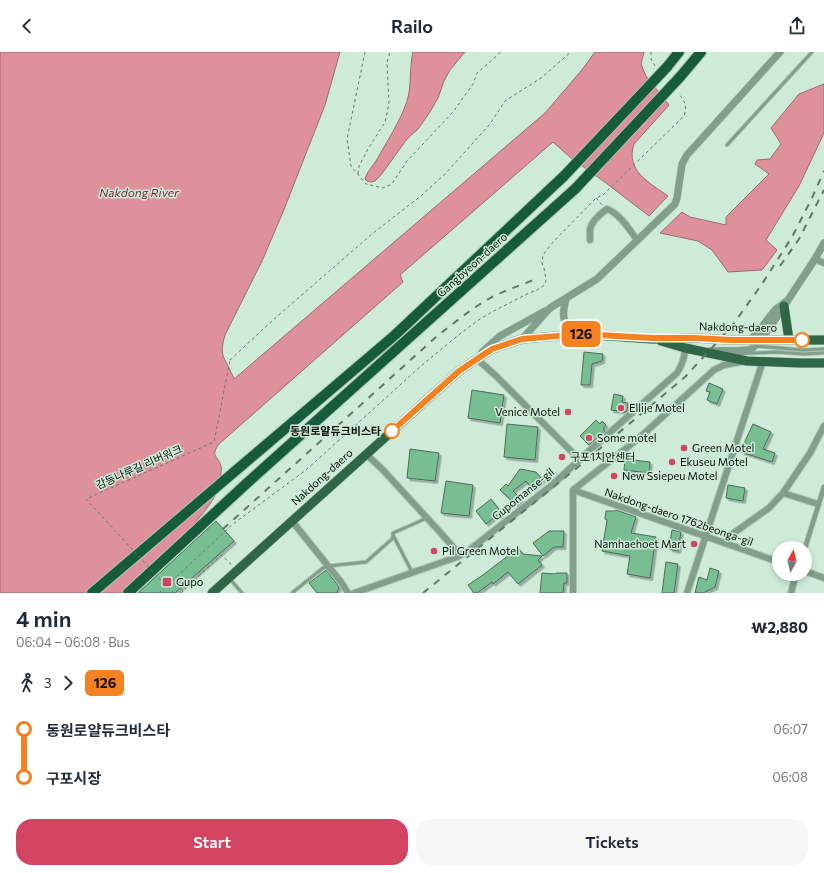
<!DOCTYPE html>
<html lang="en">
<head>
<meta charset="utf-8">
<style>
  body { margin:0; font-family:Commissioner,"Noto Sans KR",sans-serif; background:#f6f6f7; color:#1f2937; height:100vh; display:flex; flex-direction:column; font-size:15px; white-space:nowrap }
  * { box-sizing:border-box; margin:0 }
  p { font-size:13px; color:#747a83 }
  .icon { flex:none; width:22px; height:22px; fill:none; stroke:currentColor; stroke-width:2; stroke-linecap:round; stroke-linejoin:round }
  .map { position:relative; height:541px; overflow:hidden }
  .drawer { display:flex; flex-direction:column; background:#fff; flex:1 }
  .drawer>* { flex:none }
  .badge { padding:0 8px; border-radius:6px; font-size:14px; line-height:26px }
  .needle { width:26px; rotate:8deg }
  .fabs { position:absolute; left:772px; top:489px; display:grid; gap:8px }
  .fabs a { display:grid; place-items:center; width:40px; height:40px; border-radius:50%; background:#fff; box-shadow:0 2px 6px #0003; font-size:20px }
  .map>.badge { position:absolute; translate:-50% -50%; box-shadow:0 0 0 2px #fff }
  .legs { display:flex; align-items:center; gap:6px; height:44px; padding:0 16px; font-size:13px }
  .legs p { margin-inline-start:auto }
  .overview { display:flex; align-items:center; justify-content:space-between; height:68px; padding:0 16px }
  h1 { font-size:22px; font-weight:600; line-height:30px }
  .cta { display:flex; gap:8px; margin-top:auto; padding:8px 16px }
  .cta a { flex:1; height:46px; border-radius:16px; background:#d34362; color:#fff; font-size:16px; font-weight:600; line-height:46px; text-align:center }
  .cta a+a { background:#f6f6f7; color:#1f2937 }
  ul { padding:0 16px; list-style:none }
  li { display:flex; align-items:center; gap:14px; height:48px; font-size:15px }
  li i { display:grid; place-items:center; width:6px; height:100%; margin:0 5px; background:currentColor }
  li i::after { content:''; width:10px; height:10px; margin:-5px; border:3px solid; border-radius:50%; background:#fff }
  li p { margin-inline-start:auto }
  li:first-child i { background:linear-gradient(#0000 50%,currentColor 0) }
  li:last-child i { background:linear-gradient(currentColor 50%,#0000 0) }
  header { display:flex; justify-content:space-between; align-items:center; height:52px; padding:0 16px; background:#fff; font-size:18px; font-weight:600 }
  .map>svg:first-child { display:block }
  .water { fill:#de919b; stroke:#9d6a70 }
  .building { fill:#78be93; stroke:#4f6958; filter:url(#shadow) }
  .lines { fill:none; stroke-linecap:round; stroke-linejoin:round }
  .service-casing { stroke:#aec8b7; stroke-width:4.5 }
  .pedestrian-casing { stroke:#aec8b7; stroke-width:6 }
  .minor-casing { stroke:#aec8b7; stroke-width:8 }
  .tertiary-casing { stroke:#aec8b7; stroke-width:8 }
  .primary-casing { stroke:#aec8b7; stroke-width:10 }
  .trunk-casing { stroke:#aec8b7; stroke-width:12 }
  .path { stroke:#64776b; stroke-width:1; stroke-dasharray:3 3; stroke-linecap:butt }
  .service { stroke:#829f8c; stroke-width:3 }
  .pedestrian { stroke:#829f8c; stroke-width:4.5 }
  .minor { stroke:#829f8c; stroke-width:6 }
  .tertiary { stroke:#829f8c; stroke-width:7 }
  .primary { stroke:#2e6646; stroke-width:9 }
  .trunk { stroke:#175c3a; stroke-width:10 }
  .rail { stroke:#63766a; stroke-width:2; stroke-dasharray:7 7; stroke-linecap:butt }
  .trunk-bridge-casing { stroke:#aec8b7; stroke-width:12; stroke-linecap:butt }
  .path-bridge { stroke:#64776b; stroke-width:1; stroke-dasharray:3 3; stroke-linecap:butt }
  .trunk-bridge { stroke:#175c3a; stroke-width:10 }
  .line-1-casing { stroke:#fff; stroke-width:9 }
  .line-1 { stroke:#f58220; stroke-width:6 }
  .stop-1-dot { fill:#fff; stroke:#f58220; stroke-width:2 }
  .poi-dot { fill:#d34362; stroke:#ceebd8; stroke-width:1.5 }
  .labels { text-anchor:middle; stroke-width:3; stroke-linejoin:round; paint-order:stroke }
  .street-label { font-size:11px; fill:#06100a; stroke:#ceebd8 }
  .poi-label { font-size:11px; fill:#06100a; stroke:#ceebd8; text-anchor:start }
  .stop-label { font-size:11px; font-weight:bold; fill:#06100a; stroke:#ceebd8; text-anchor:end }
  .water-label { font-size:12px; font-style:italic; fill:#7f2639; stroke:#ceebd8 }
</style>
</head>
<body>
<header><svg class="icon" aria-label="back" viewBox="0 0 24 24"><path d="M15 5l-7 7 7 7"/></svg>Railo<svg class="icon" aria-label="share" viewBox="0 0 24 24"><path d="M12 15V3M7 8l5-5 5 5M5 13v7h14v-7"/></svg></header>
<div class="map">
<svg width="824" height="541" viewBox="0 0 824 541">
  <defs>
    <filter id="shadow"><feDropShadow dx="2.5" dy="2.5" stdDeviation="0" flood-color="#0004"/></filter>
  </defs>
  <rect width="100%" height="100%" fill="#ceebd8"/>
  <path class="water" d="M0,0h340l-15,53 -42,107 -21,49 -37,74c-7,23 1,23 9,44l311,-266 36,-42 14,-19h49l-3,12 5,12 23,29 -35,39c-9,27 16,39 34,52l-19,20 -43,-33 -35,-25 -18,-16 -153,133 3,7 -184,162c-9,12 -1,12 2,22 1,5 -2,20 -3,24 -5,11 -12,20 -19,28 -21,27 -45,51 -69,75h-130z
    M413,0h52l-15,18 -6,11 -6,17 -8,14 -12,17 -11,10 -26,36 -6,6 -4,1 -4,-1 -2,-2c2,-7 7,-12 11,-18 10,-18 25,-41 31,-60 5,-16 2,-33 6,-49z
    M824,32v49l-25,53 -33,54 11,10 -15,20 -34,2 -16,-22 -14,-9 -38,-8 22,-21 8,5 36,8v-8l43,-43 -14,-10 2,-4 13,-1 11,-15 -10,-16 28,-34z"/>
  <path class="building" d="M584,300l19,2 -1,7 -10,3 -2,21h-9z
    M709,331l14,6 -6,15 -10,-4 3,-8 -4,-1z
    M472,338l32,5 -4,28 -32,-5z
    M614,342l9,2 -1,6 6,1 -1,8 -1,1 -15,-2z
    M596,368l4,4 2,-3 4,4 -3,4 2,2 -16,14 -9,-9z
    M507,372l31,3 -3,33 -31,-3z
    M753,372l18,8 -8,17 12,4 -3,9 -31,-10 5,-13z
    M410,397l29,4 -4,28 -28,-3z
    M625,407l25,3 -1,11 -25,-3z
    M520,417l16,3 7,8 -11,9 -6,-8 -13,10 8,8 -5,6 -16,-15 6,-6 2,2z
    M446,429l27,4 -4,31 -28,-3z
    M728,433l17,3 -2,13 -17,-3z
    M491,447l10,13 -15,12 -10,-13z
    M616,458l20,7 -5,16 25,4 -6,41 -23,-4 3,-18 -28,-5 5,-31 -2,-1 1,-8h9z
    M216,469l18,20 -59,52h-37z
    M672,478l9,2 -3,19 -9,-2z
    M549,479h15l-1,16h-9l-11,9 -10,-13z
    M518,496l5,6 19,2 -4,4 4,5 -24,19 -10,-12 -15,12 -1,-2 -15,11h-3l-6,-8 15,-10z
    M666,510l12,2 -4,29h-12z
    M710,516l9,3 -4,16 -12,6h-8l4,-16 8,3z
    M326,518l13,17 -2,6h-20l-8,-10z
    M542,521l13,1 1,-1h11v10h-3l-1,10h-23z"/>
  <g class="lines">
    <defs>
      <path id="service" d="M727,93l85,-93
        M756,294l47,4 21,-1
        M734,302l42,-2 27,2 21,-1
        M393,483l19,37
        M230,527l12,14
        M292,541l31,-25 5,-2 38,-4 26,-23 1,-3v-3l34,-15"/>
      <path id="pedestrian" d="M805,496l19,-61"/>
      <path id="minor" d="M590,188c0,-3 0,-7 0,-10 1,-9 10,-16 17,-21 13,5 22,20 30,31
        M815,207l9,4
        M477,307l18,16 84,84
        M366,402l17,16 56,61 15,17 3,9
        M573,438l206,72
        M783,441l35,11
        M292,469l49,61 7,11
        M726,491l2,-6 41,-29 14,-15 27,-40 14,-27
        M805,519l19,7
        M354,541l103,-36 11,-6 84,-66 37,-34 88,-78c5,-8 8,-15 8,-25
        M573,541v-103l65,-51 76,-69 10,-5 17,-3
        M687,541l76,-232
        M791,541l5,-19"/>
      <path id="tertiary" d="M566,247c-5,19 -3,21 9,36
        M788,248l27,-41 9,-16
        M522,287l28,-31 47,-29 78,-75 2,-6 5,-34 5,-9 93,-103
        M710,299c10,-1 33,1 41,-2 8,-3 31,-40 37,-49l-13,10 -18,23 -7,7
        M482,300l18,-16 45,-25"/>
      <path id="primary" d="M784,254l5,34
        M661,289l24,7 62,13 53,2h24
        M212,541l247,-222 33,-22 30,-10 60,-5 70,5 43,-1 36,2h93"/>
      <path id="trunk" d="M667,15l12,-15
        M680,25l21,-25
        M92,541l303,-258 169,-159
        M128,541l118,-109 329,-295"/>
    </defs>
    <use href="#service" class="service-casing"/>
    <use href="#pedestrian" class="pedestrian-casing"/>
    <use href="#minor" class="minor-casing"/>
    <use href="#tertiary" class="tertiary-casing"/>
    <use href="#primary" class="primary-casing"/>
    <use href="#trunk" class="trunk-casing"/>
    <path class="path" d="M365,0l-18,87 4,27 15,18 17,4 9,-4 15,-23 46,-49 20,-28 4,-11 24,-21
      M651,0v7l4,7
      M358,122l1,-8 9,-17 17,-27 4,-18 -2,-41 3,-11
      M596,146l6,7
      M230,308l43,-40 99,-86 50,-39 24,-22 44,-49 15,-23 36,-23 30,-26
      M159,541l74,-69 73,-54 115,-104 35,-29 21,-16 13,-8 37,-19 10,-4 5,-3 3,-3 1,-4 -2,-12 -2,-5 1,-8 10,-13 43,-44 7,-3 81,-79c4,-10 0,-16 -6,-23
      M181,541l40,-38 11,10"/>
    <use href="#service" class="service"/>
    <use href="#pedestrian" class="pedestrian"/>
    <use href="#minor" class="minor"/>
    <use href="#tertiary" class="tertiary"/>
    <use href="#primary" class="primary"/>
    <use href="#trunk" class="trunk"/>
    <path class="rail" d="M780,214l19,-27 25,-49
      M223,477l213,-192c18,-14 36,-29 56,-40 14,-7 29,-12 44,-18
      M423,541l155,-126 107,-90 47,-51 30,-42 30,-47 19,-37 13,-29"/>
    <defs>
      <path id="trunk-bridge" d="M564,124l103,-109
        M575,137l105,-112"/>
    </defs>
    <use href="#trunk-bridge" class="trunk-bridge-casing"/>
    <path class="path-bridge" d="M174,541l-19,-19 -69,-75 128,-57 16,-82"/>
    <use href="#trunk-bridge" class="trunk-bridge"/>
  </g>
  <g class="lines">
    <defs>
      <path id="line-1" d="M392,379l67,-60 33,-22 30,-10 60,-5 70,4h43l36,2h71"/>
    </defs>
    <use href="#line-1" class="line-1-casing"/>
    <use href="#line-1" class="line-1"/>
  </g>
  <g class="stop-1-dot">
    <circle cx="802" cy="288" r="7"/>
    <circle cx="392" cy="379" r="7"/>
  </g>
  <g class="poi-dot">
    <circle cx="621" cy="356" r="4"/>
    <circle cx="568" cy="360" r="4"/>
    <circle cx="589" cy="386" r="4"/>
    <circle cx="684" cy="396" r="4"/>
    <circle cx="562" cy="405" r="4"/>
    <circle cx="672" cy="410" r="4"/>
    <circle cx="614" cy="424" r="4"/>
    <circle cx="694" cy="492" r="4"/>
    <circle cx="434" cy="499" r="4"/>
    <rect x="162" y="525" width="10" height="10" rx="2"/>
  </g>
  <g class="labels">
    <g class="street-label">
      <text transform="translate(472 213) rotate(-42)" y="4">Gangbyeon-daero</text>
      <text transform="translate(738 275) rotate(1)" y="4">Nakdong-daero</text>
      <text transform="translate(139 415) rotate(-24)" y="4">감동나루길 리버워크</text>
      <text transform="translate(322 425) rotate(-42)" y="4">Nakdong-daero</text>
      <text transform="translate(523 442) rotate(-39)" y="4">Gupomanse-gil</text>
      <text transform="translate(679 465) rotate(19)" y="4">Nakdong-daero 1762beonga-gil</text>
    </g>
    <g class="poi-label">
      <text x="629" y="360">Ellije Motel</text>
      <text x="560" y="364" text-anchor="end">Venice Motel</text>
      <text x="597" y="390">Some motel</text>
      <text x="692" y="400">Green Motel</text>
      <text x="570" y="409">구포1치안센터</text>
      <text x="680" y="414">Ekuseu Motel</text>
      <text x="622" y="428">New Ssiepeu Motel</text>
      <text x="686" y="496" text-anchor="end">Namhaehoet Mart</text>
      <text x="442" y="503">Pil Green Motel</text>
      <text x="176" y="534">Gupo</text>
    </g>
    <g class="stop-label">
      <text x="381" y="383">동원로얄듀크비스타</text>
    </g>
    <g class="water-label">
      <text x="139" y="145">Nakdong River</text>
    </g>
  </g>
</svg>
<div class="fabs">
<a><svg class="needle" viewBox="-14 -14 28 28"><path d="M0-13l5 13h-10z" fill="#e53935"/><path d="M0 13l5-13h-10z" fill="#747a83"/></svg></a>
</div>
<b class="badge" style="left:581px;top:282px;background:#f58220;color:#111">126</b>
</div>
<section class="drawer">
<div class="overview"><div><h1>4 min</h1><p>06:04 – 06:08 · Bus</p></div><b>₩2,880</b></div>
<div class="legs"><svg class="icon" aria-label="walk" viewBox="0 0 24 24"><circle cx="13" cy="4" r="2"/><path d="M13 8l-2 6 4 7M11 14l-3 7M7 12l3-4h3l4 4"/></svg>3<svg class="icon" aria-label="forward" viewBox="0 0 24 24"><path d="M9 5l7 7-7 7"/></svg><b class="badge" style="background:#f58220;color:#111">126</b></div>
<ul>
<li><i style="color:#f58220"></i><b>동원로얄듀크비스타</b><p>06:07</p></li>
<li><i style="color:#f58220"></i><b>구포시장</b><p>06:08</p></li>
</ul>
<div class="cta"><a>Start</a><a>Tickets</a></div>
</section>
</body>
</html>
